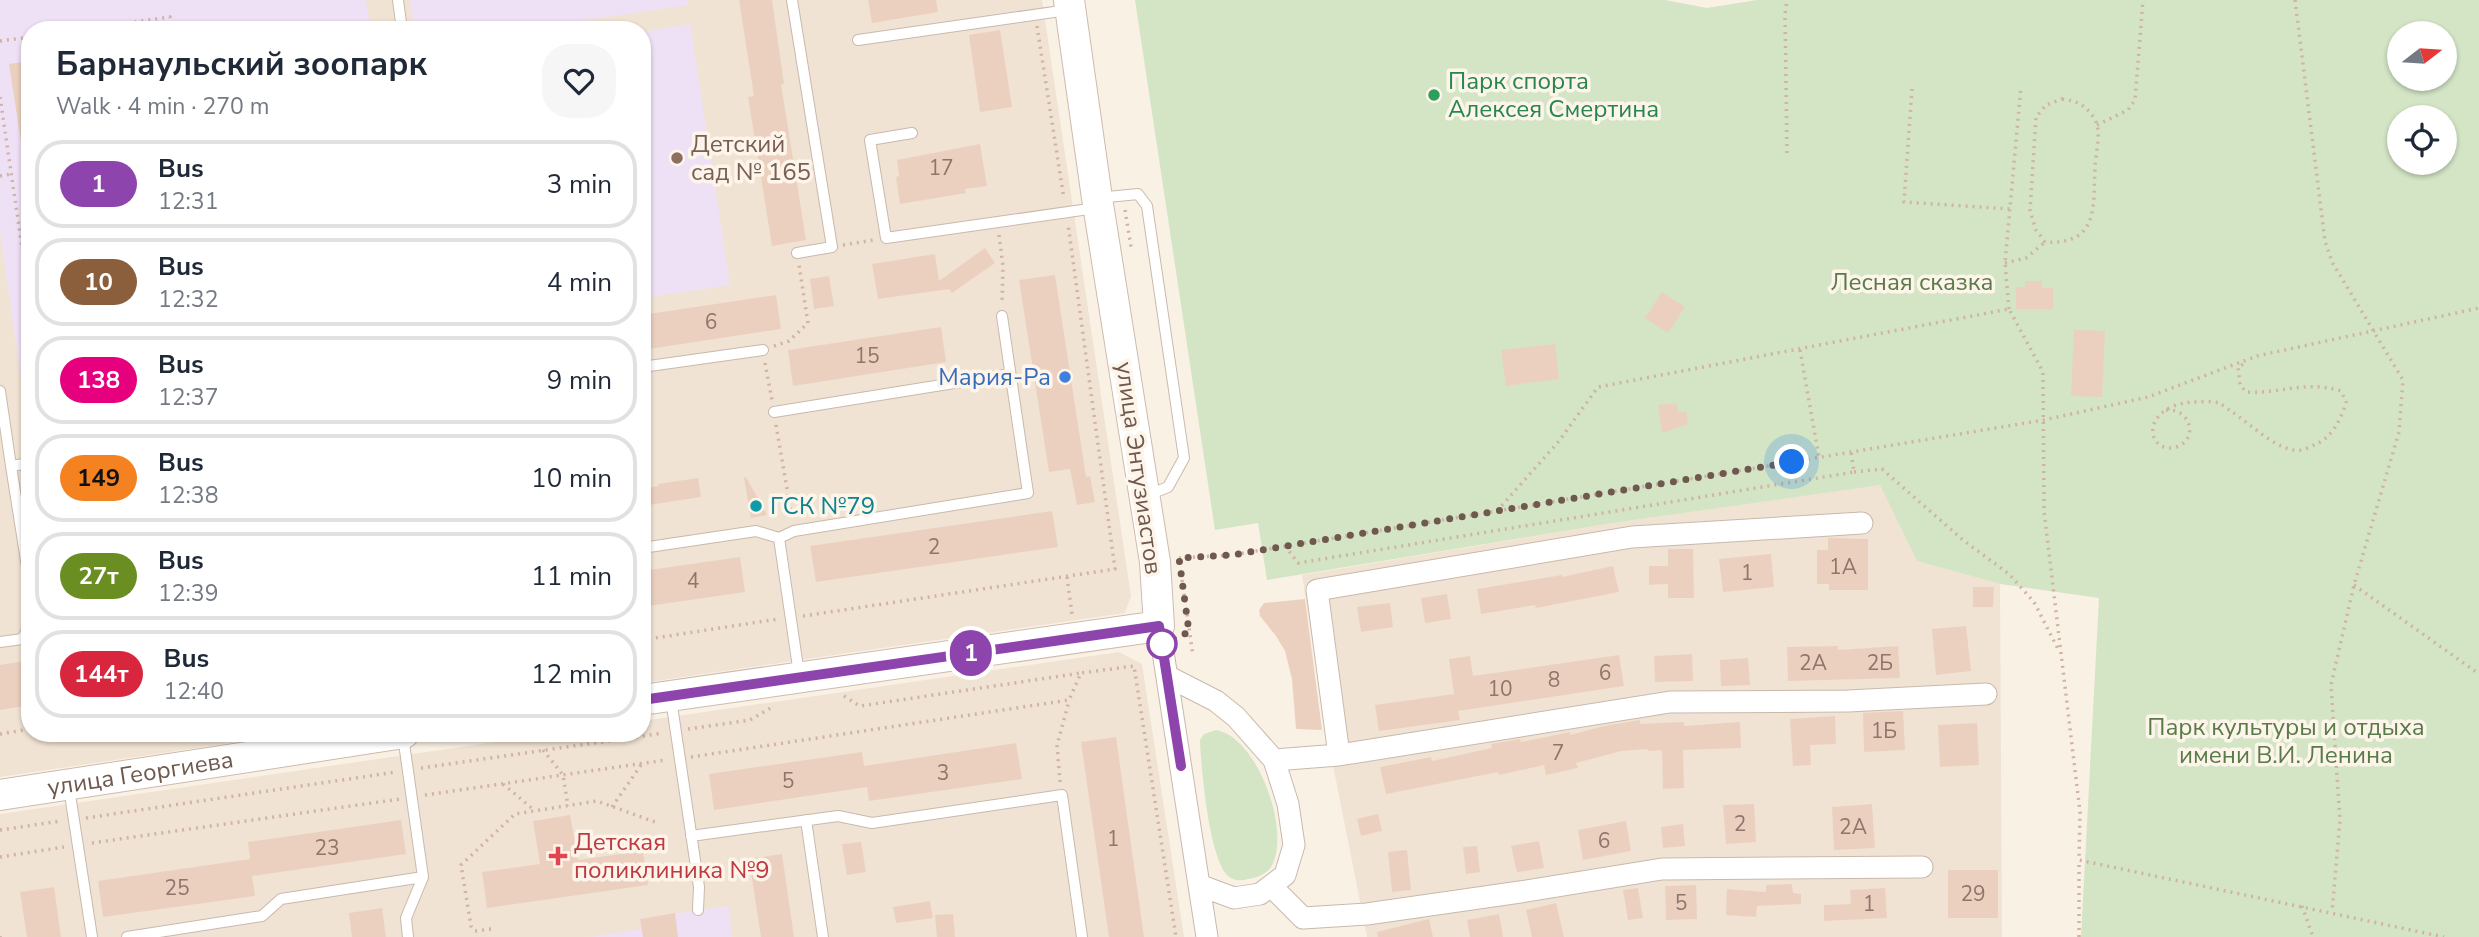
<!DOCTYPE html>
<html lang="en">
<head>
<meta charset="utf-8">
<style>
  body { margin:0; font-family:"Nunito Sans",sans-serif; background:#f6f6f7; color:#1f2937; height:100vh; display:flex; flex-direction:column; font-size:26px; white-space:nowrap }
  * { box-sizing:border-box; margin:0 }
  p { font-size:23px; color:#747a83 }
  .icon { flex:none; width:38px; height:38px; fill:none; stroke:currentColor; stroke-width:2; stroke-linecap:round; stroke-linejoin:round }
  .map { position:relative; flex:1; overflow:hidden }
  .details { position:absolute; left:21px; top:21px; width:630px; height:721px; display:flex; flex-direction:column; background:#fff; border-radius:28px; box-shadow:0 2px 5px #0004 }
  .details>* { flex:none }
  .badge { padding:0 14px; border-radius:23px; font-size:24px; line-height:46px }
  .needle { width:46px; rotate:73deg }
  .tools { position:absolute; left:2387px; top:21px; display:grid; gap:14px }
  .tools a { display:grid; place-items:center; width:70px; height:70px; border-radius:50%; background:#fff; box-shadow:0 2px 5px #0004; font-size:35px }
  .you { position:absolute; width:35px; height:35px; margin:-18px; border:5px solid #fff; border-radius:50%; background:#1a73e8; box-shadow:0 0 0 10px #1a73e833 }
  .map>.badge { position:absolute; translate:-50% -50%; box-shadow:0 0 0 4px #fff }
  .round { display:grid; place-items:center; flex:none; width:74px; height:74px; border-radius:28px; background:#f6f6f7 }
  .overview { display:flex; align-items:center; justify-content:space-between; height:119px; padding:0 35px }
  h1 { font-size:33px; font-weight:700; line-height:52px }
  ul { padding:0; list-style:none }
  li { display:flex; align-items:center; gap:21px; height:88px; margin:0 14px 10px; padding:0 21px; border:4px solid #e0e1e3; border-radius:28px }
  li div { flex:1 }
  li b { display:block; font-size:26px }
  li em { font-style:normal }
  li .badge { min-width:77px; font-weight:700; text-align:center }
  .map>svg:first-child { display:block }
  .residential { fill:#f0e3d4 }
  .education { fill:#eee1f6 }
  .green { fill:#d3e5c5; fill-rule:evenodd }
  .building { fill:#ecd0bf }
  .lines { fill:none; stroke-linecap:round; stroke-linejoin:round }
  .lane-casing { stroke:#c9b9ac; stroke-width:12 }
  .street-casing { stroke:#c9b9ac; stroke-width:23 }
  .secondary-casing { stroke:#cebbad; stroke-width:32 }
  .path { stroke:#d0b3a3; stroke-width:3.5; stroke-dasharray:2 5; stroke-linecap:butt }
  .lane { stroke:#fff; stroke-width:10 }
  .street { stroke:#fff; stroke-width:21 }
  .secondary { stroke:#fff; stroke-width:30 }
  .line-casing { stroke:#fff; stroke-width:16 }
  .line { stroke:#8e44ad; stroke-width:10 }
  .walk { stroke:#6f584d; stroke-width:7; stroke-dasharray:0 12.6 }
  .leisure-dot { fill:#2e9e5b; stroke:#fdf5ea; stroke-width:2.5 }
  .education-dot { fill:#8d6e63; stroke:#fdf5ea; stroke-width:2.5 }
  .shop-dot { fill:#3f7fe0; stroke:#fdf5ea; stroke-width:2.5 }
  .culture-dot { fill:#0f9aa8; stroke:#fdf5ea; stroke-width:2.5 }
  .stop-dot { fill:#fff; stroke:#8e44ad; stroke-width:3.5 }
  .health-dot { fill:#e0444e; stroke:#fdf5ea; stroke-width:2.5 }
  .labels { text-anchor:middle; stroke-width:7; stroke-linejoin:round; paint-order:stroke }
  .number-label { font-size:21px; fill:#8e766a }
  .leisure-label { font-size:24px; fill:#27864d; stroke:#fdf5ea; text-anchor:start }
  .education-label { font-size:24px; fill:#785e54; stroke:#fdf5ea; text-anchor:start }
  .park-label { font-size:24px; fill:#597a49; stroke:#fdf5ea }
  .shop-label { font-size:24px; fill:#366cbe; stroke:#fdf5ea; text-anchor:end }
  .street-label { font-size:24px; fill:#6f584d; stroke:#fdf5ea }
  .culture-label { font-size:24px; fill:#0d838f; stroke:#fdf5ea; text-anchor:start }
  .health-label { font-size:24px; fill:#be3a42; stroke:#fdf5ea; text-anchor:start }
</style>
</head>
<body>
<div class="map">
<svg width="2479" height="937" viewBox="0 0 2479 937">
  <rect width="100%" height="100%" fill="#faf1e5"/>
  <path class="residential" d="M0,0h1042l89,596 -6,17 -483,70v-653h-612v703h268l-298,44z
    M1880,484l37,77 83,23 2,353h-635l-41,-207 -24,-155 311,-52z
    M1119,652l23,12 42,273h-1184v-123l556,-81h86v-12z"/>
  <path class="education" d="M0,0h366l5,30h-341v353l-8,1 -22,-152z
    M410,0h277l1,5 -169,25h-105z
    M690,24l40,261 -88,13v-266z
    M728,906l4,31h-141l50,-8 -1,-10z"/>
  <path class="green" d="M1135,0h530l42,8 50,-8h722v937h-398l18,-339 -99,-14 -83,-23 -37,-76 -267,38 -346,57 -9,-57 -43,7zM2399,33h46v46h-46zM2399,117h46v46h-46z
    M1216,730c42,7 76,103 55,137 -5,7 -14,11 -23,12 -7,2 -14,2 -20,-3 -19,-17 -27,-109 -28,-136l4,-6z"/>
  <path class="building" d="M739,0h33l12,84h-3l25,156 -34,6 -24,-149 6,-1z
    M868,0h68l2,12 -66,11z
    M1000,30l12,77 -32,5 -11,-77z
    M30,61v80l-9,1 -12,-78z
    M980,144l7,42 -22,3 1,4 -66,11 -4,-27 3,-1 -2,-16z
    M985,248l10,15 -43,30 -3,-4 -71,10 -6,-35 63,-10 4,27z
    M1055,275l31,202 4,-1 5,26 -18,3 -7,-36 -21,3 -30,-192z
    M829,276l5,30 -20,3 -4,-30z
    M2025,281h17v7h11v21h-37v-22h9z
    M1662,292l23,15 -17,26 -23,-15z
    M776,295l5,34 -139,21v-35z
    M941,327l5,35 -153,24 -5,-36z
    M2074,330l31,1 -3,66 -31,-1z
    M1555,344l4,35 -53,7 -5,-36z
    M1676,403l2,9 8,-1 2,13 -26,9 -4,-28z
    M746,477l21,38 -16,3 -7,-40z
    M698,478l3,19 -59,9v-17l17,-3 -1,-2z
    M1052,511l6,36 -242,35 -6,-36z
    M1828,538l40,1v51h-39v-6h-12v-34h11z
    M1668,549h25l1,49h-26v-14l-19,1v-19h19z
    M1771,554l3,33 -51,5 -4,-33z
    M740,557l5,35 -103,15v-36z
    M1613,566l6,26 -83,16 -1,-3 -54,9 -4,-25 85,-14v2z
    M1973,587h21l-1,20h-20z
    M1447,594l4,25 -26,4 -4,-25z
    M1305,599l17,131 -26,-1 -4,-50 -7,-28 -9,-15 -16,-20 -1,-6 5,-7z
    M1390,603l3,24 -32,5 -4,-25z
    M1966,626l5,45 -35,4 -4,-46z
    M1838,646v4l60,-4 2,32 -112,3 -1,-34z
    M1692,654l1,27 -38,1 -1,-26z
    M1619,655l5,31 -166,25 2,9 -81,11 -4,-26 79,-11 -5,-35 21,-3 3,20z
    M1748,658l2,27 -29,1 -1,-26z
    M30,660v45l-30,5v-45z
    M1903,711l2,39 -41,2 -1,-39z
    M1835,716l1,28 -26,1 1,20 -18,1 -3,-47z
    M1640,720v4l44,-2v4l56,-4 1,26 -58,2 1,38 -21,1 -1,-39 -14,1v-2l-27,2 -45,12 2,5 -32,7 -2,-10 -45,10 -1,-3 -112,22 -6,-27 51,-10 1,4 60,-13 -1,-4 29,-5 1,3 49,-10v3l34,-9z
    M1977,723l2,42 -39,2 -2,-42z
    M1116,737l28,200h-35l-28,-195z
    M1016,743l6,36 -153,22 -2,-14 -153,23 -5,-36 153,-22 2,14z
    M1754,804l2,38 -30,2 -3,-39z
    M1872,804l3,44 -41,2 -2,-43z
    M1378,814l4,17 -21,5 -4,-17z
    M570,815l8,45 65,-9 5,34 -161,23 -5,-36 58,-8 -7,-43z
    M401,820l5,34 -154,22 3,20 -152,21 -5,-36 152,-22 -2,-17z
    M1626,821l5,30 -48,9 -5,-30z
    M1683,824l2,22 -22,2 -2,-21z
    M1539,841l5,27 -27,4 -6,-26z
    M861,842l5,30 -19,3 -5,-31z
    M1477,846l3,26 -14,2 -3,-27z
    M1407,850l4,40 -19,2 -4,-40z
    M782,854l12,83h-33l-12,-78z
    M1948,870h50v48h-50z
    M1792,884l1,9 8,1v10l-44,2 -1,11 -30,-2 1,-26 39,3v-7z
    M1696,885l1,34 -31,1 -1,-34z
    M54,887l7,50h-34l-7,-45z
    M1638,888l5,30 -15,2 -5,-30z
    M1885,888l2,30 -63,3v-16l27,-1 -1,-14z
    M930,901l3,17 -37,5 -3,-16z
    M1556,903l8,34h-32l-6,-27z
    M382,908l4,29h-34l-3,-24z
    M675,913l3,24h-35l-3,-18z
    M953,914l2,23h-18l-2,-22z
    M1499,914l4,23h-33l-3,-17z
    M1429,919l4,18h-55l-1,-5z"/>
  <g class="lines">
    <defs>
      <path id="lane" d="M398,0l4,30
        M792,0l40,247 -35,6
        M858,40l210,-30
        M912,133l-42,7 16,98 210,-30
        M1098,198l40,-4 9,12 37,252 -16,29 -20,8
        M642,367l121,-17
        M0,391l11,75
        M774,412l236,-38
        M30,463l-19,3 19,120
        M779,538l20,136
        M642,548l114,-17 23,7 15,-7 234,-38 -26,-177
        M0,642l22,-3 8,-14
        M671,699l28,188 -1,23
        M403,736l20,141 -17,41 2,19
        M69,788l23,149
        M806,820l17,117
        M691,836l147,-20 34,7 190,-28 20,142
        M127,937l135,-21 19,-17 142,-22"/>
      <path id="street" d="M1159,626l48,311
        M1167,676l49,25 20,16 38,43 14,44 6,41 -9,30 -25,19 -26,4 -35,-13
        M1339,755l331,-53 178,-1 138,-7
        M1274,760l65,-5 -22,-165 315,-53 230,-14
        M1271,886l32,32 64,-4 153,-22 142,-23 260,-2"/>
      <g id="secondary">
        <path d="M642,700l517,-74 -4,-64 -58,-364 -28,-198"/>
        <path id="s1" d="M0,795l404,-62"/>
      </g>
    </defs>
    <use href="#lane" class="lane-casing"/>
    <use href="#street" class="street-casing"/>
    <use href="#secondary" class="secondary-casing"/>
    <path class="path" d="M2295,0l30,241 7,21 71,118 -4,52 -45,153 -23,100 9,135 -8,92
      M1037,26l27,173
      M79,30l91,-13 2,13
      M0,41l30,-4
      M1912,89l-8,113 106,7
      M0,97l28,191
      M2062,99c16,2 27,8 34,23 5,11 0,31 -1,44 -2,40 5,79 -50,76l-9,-12 -6,-19 6,-94 10,-12z
      M2097,125l31,-15 7,-10 8,-100
      M1787,153l-2,-139 2,-14
      M0,176l11,-2
      M1125,210l6,37
      M999,235l4,31 -1,38
      M843,245l31,-5
      M2005,263l21,-5 19,-16
      M2009,309l-4,-46 16,-177
      M774,346l15,-5 19,-18 -9,-58
      M1800,350l19,107
      M765,363l7,37
      M2166,410c25,-2 33,30 10,37 -29,8 -38,-40 16,-45 7,0 20,-1 27,1 4,2 9,6 13,9 18,11 48,42 69,38 5,-1 11,-4 15,-6 16,-6 26,-27 30,-42l-5,-11c-34,-11 -61,3 -95,1l-6,-7 -2,-18 9,-5
      M776,425l16,93
      M1854,472l28,-3 81,71 46,34 25,28 25,49
      M1497,511l62,-70 39,-54 411,-78 34,63 1,139 36,301 -1,48 365,77
      M1285,546l13,17 556,-91 -3,-20
      M1179,558l53,-3 812,-135 104,-23 109,-41 222,-48
      M1181,573l12,83
      M1067,577l5,37
      M2354,585l125,89
      M803,616l312,-47 -47,-345
      M642,640l136,-21
      M844,696l16,10 221,-33
      M688,729l62,-9 24,-14
      M0,734l30,-5
      M543,750l20,25 5,31
      M691,757l378,-57 12,-27 53,-7 42,271
      M421,768l242,-35
      M1060,782l-3,-37 12,-44
      M503,784l31,26
      M425,795l241,-35
      M612,807l29,-42
      M86,818l310,-46
      M0,830l61,-9
      M92,843l308,-44
      M0,857l64,-10
      M2302,906l11,31
      M491,929l-16,2 -4,-5 -10,-61 54,-51 82,-13 58,21
      M0,936v1
      M2079,937v-77"/>
    <use href="#lane" class="lane"/>
    <use href="#street" class="street"/>
    <use href="#secondary" class="secondary"/>
  </g>
  <g class="lines">
    <defs>
      <path id="line" d="M642,700l517,-74 22,140"/>
    </defs>
    <use href="#line" class="line-casing"/>
    <use href="#line" class="line"/>
    <path class="walk" d="M1162,644l27,-12 -10,-74 53,-3 560,-93"/>
  </g>
  <circle class="leisure-dot" cx="1434" cy="95" r="7"/>
  <circle class="education-dot" cx="677" cy="158" r="7"/>
  <circle class="shop-dot" cx="1065" cy="377" r="7"/>
  <circle class="culture-dot" cx="756" cy="506" r="7"/>
  <circle class="stop-dot" cx="1162" cy="644" r="14"/>
  <path class="health-dot" d="M554.5 845.5h7v7h7v7h-7v7h-7v-7h-7v-7h7z"/>
  <g class="labels">
    <g class="number-label">
      <text x="941" y="175">17</text>
      <text x="711" y="329">6</text>
      <text x="867" y="363">15</text>
      <text x="934" y="554">2</text>
      <text x="1843" y="574">1А</text>
      <text x="1747" y="580">1</text>
      <text x="693" y="588">4</text>
      <text x="1813" y="670">2А</text>
      <text x="1880" y="670">2Б</text>
      <text x="1605" y="680">6</text>
      <text x="1554" y="687">8</text>
      <text x="1500" y="696">10</text>
      <text x="1884" y="738">1Б</text>
      <text x="1558" y="760">7</text>
      <text x="943" y="780">3</text>
      <text x="788" y="788">5</text>
      <text x="1740" y="831">2</text>
      <text x="1853" y="834">2А</text>
      <text x="1113" y="846">1</text>
      <text x="1604" y="848">6</text>
      <text x="327" y="855">23</text>
      <text x="177" y="895">25</text>
      <text x="1973" y="901">29</text>
      <text x="1681" y="910">5</text>
      <text x="1869" y="911">1</text>
    </g>
    <g class="leisure-label">
      <text x="1448" y="89">Парк спорта<tspan x="1448" dy="28">Алексея Смертина</tspan></text>
    </g>
    <g class="education-label">
      <text x="691" y="152">Детский<tspan x="691" dy="28">сад № 165</tspan></text>
    </g>
    <g class="park-label">
      <text x="1912" y="290">Лесная сказка</text>
      <text x="2286" y="735">Парк культуры и отдыха<tspan x="2286" dy="28">имени В.И. Ленина</tspan></text>
    </g>
    <g class="shop-label">
      <text x="1051" y="385">Мария-Ра</text>
    </g>
    <g class="street-label">
      <text transform="translate(1139 468) rotate(82)" y="8">улица Энтузиастов</text>
      <text dy="8" stroke="none"><textPath href="#s1" startOffset="142">улица Георгиева</textPath></text>
    </g>
    <g class="culture-label">
      <text x="770" y="514">ГСК №79</text>
    </g>
    <g class="health-label">
      <text x="574" y="850">Детская<tspan x="574" dy="28">поликлиника №9</tspan></text>
    </g>
  </g>
</svg>
<div class="tools">
<a><svg class="needle" viewBox="-14 -14 28 28"><path d="M0-13l5 13h-10z" fill="#e53935"/><path d="M0 13l5-13h-10z" fill="#747a83"/></svg></a>
<a><svg class="icon" aria-label="locate" viewBox="0 0 24 24"><circle cx="12" cy="12" r="6"/><path d="M12 2v4M12 18v4M2 12h4M18 12h4"/></svg></a>
</div>
<div class="you" style="left:1792px;top:462px"></div>
<b class="badge" style="left:971px;top:653px;background:#8e44ad;color:#fff">1</b>
<section class="details">
<div class="overview"><div><h1>Барнаульский зоопарк</h1><p>Walk · 4 min · 270 m</p></div><a class="round"><svg class="icon" aria-label="heart" viewBox="0 0 24 24"><path d="M12 20l-8-8c-3-5 5-10 8-4 3-6 11-1 8 4z"/></svg></a></div>
<ul>
<li><span class="badge" style="background:#8e44ad;color:#fff">1</span><div><b>Bus</b><p>12:31</p></div><em>3 min</em></li>
<li><span class="badge" style="background:#8b5e3c;color:#fff">10</span><div><b>Bus</b><p>12:32</p></div><em>4 min</em></li>
<li><span class="badge" style="background:#e6007e;color:#fff">138</span><div><b>Bus</b><p>12:37</p></div><em>9 min</em></li>
<li><span class="badge" style="background:#f58220;color:#111">149</span><div><b>Bus</b><p>12:38</p></div><em>10 min</em></li>
<li><span class="badge" style="background:#6b8e23;color:#fff">27т</span><div><b>Bus</b><p>12:39</p></div><em>11 min</em></li>
<li><span class="badge" style="background:#d7263d;color:#fff">144т</span><div><b>Bus</b><p>12:40</p></div><em>12 min</em></li>
</ul>
</section>
</div>
</body>
</html>
